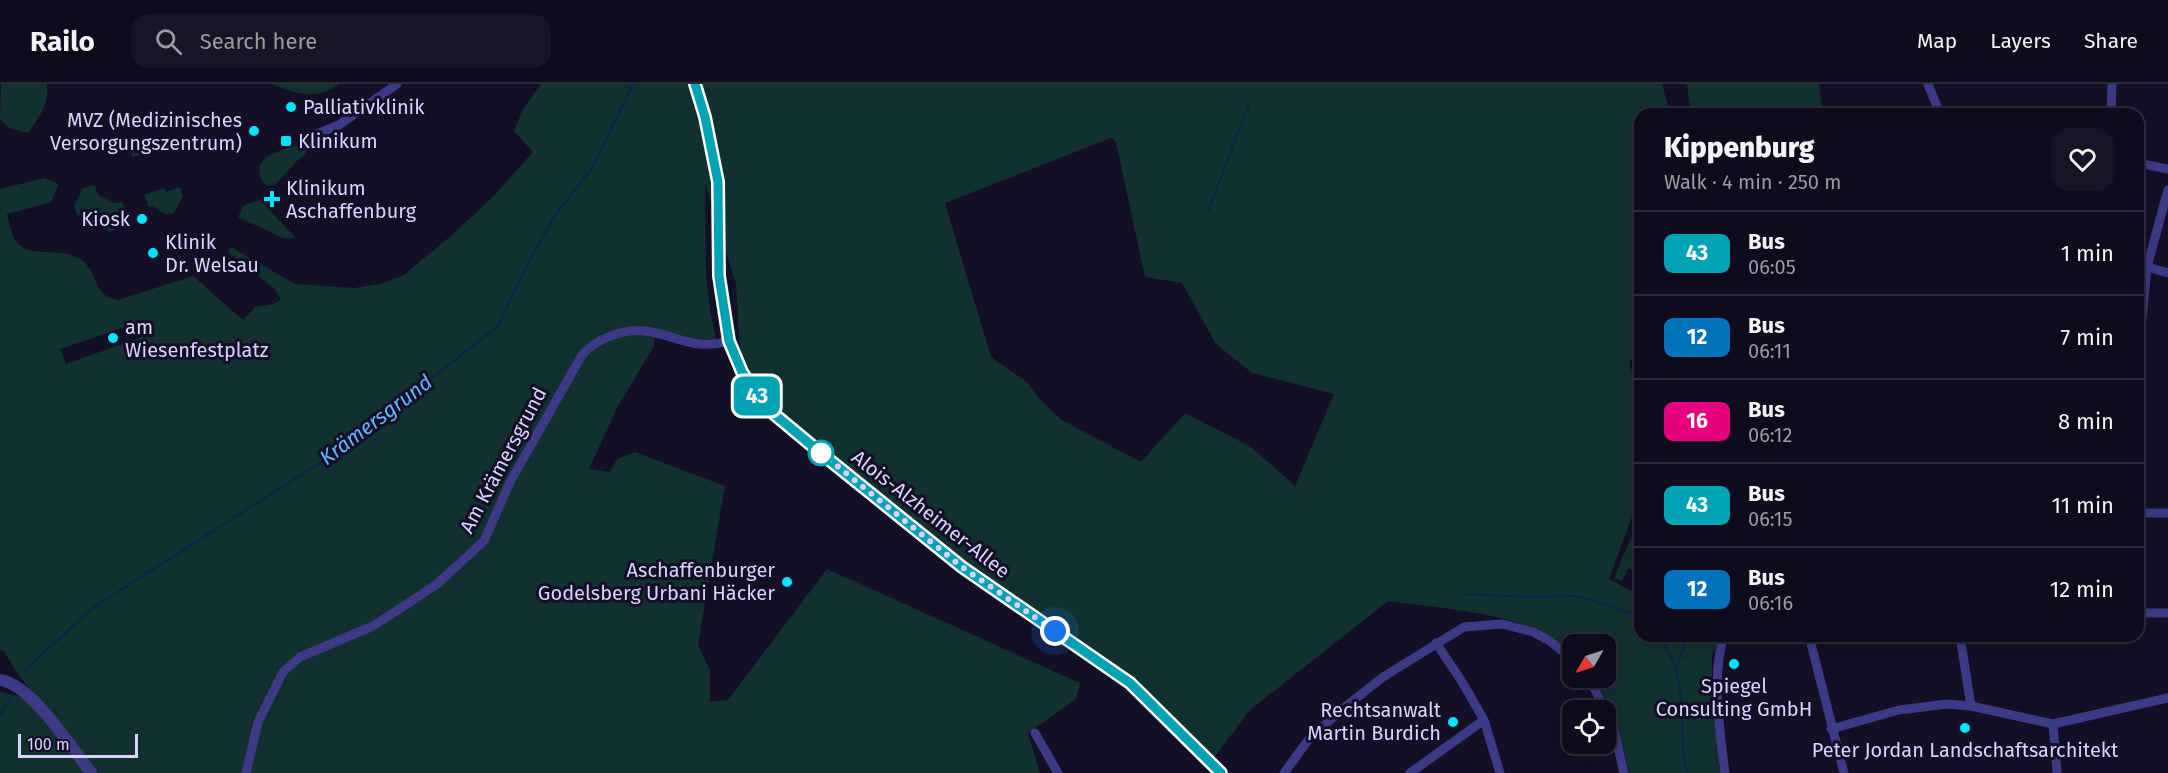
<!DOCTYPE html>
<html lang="en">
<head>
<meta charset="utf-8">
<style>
  body { margin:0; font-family:"Fira Sans",sans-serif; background:#171425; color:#f1f3f6; height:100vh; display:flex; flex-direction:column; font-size:22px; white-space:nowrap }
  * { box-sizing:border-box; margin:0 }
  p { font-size:20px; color:#9b9ba3 }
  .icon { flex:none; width:33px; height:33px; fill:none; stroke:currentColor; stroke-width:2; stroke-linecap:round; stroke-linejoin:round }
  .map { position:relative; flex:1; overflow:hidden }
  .sheet { position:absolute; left:1634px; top:24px; width:510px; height:534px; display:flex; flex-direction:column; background:#0e0b1c; border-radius:18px; box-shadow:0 3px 15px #0003,0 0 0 2px #2e2b3b }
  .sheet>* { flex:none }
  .badge { padding:0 12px; border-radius:9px; font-size:21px; line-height:39px }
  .needle { width:39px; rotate:231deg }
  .buttons { position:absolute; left:1562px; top:550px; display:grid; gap:12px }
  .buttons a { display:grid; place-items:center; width:54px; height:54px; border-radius:12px; background:#0e0b1c; box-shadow:0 3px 15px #0003,0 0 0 2px #2e2b3b; font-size:30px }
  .scale { position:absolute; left:18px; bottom:15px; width:120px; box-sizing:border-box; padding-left:6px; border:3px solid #d9d4ff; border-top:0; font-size:16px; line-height:21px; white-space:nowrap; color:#d9d4ff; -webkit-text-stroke:4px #130f26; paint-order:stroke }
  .you { position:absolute; width:30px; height:30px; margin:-15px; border:4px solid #fff; border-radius:50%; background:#1a73e8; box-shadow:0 0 0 9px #1a73e833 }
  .map>.badge { position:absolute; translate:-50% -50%; box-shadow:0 0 0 3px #fff }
  .round { display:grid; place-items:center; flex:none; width:63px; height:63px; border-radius:18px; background:#171425 }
  .summary { display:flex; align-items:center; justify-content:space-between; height:102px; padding:0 30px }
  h1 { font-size:28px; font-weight:800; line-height:45px }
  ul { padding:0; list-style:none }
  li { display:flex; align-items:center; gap:18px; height:84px; padding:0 30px; border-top:2px solid #2e2b3b }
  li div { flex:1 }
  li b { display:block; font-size:22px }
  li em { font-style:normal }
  li .badge { min-width:66px; font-weight:700; text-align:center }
  header { display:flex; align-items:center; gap:36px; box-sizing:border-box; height:84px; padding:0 30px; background:#0e0b1c; border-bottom:2px solid #2e2b3b }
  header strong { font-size:28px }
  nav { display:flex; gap:33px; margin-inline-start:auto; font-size:21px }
  .search { width:420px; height:54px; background:#171425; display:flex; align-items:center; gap:15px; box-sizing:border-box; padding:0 21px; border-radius:18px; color:#9b9ba3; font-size:22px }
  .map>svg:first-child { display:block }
  .green { fill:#12302f; fill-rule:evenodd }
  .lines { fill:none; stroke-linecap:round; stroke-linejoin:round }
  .stream { stroke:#0c2248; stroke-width:2 }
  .minor { stroke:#3d3a85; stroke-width:9 }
  .tertiary { stroke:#3d3a85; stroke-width:12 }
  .line-casing { stroke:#fff; stroke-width:14 }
  .line { stroke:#00a3b4; stroke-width:9 }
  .walk { stroke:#d9d4ff; stroke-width:6; stroke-dasharray:0 10.8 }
  .poi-dot { fill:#00e5ff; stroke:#130f26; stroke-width:2 }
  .stop-dot { fill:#fff; stroke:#00a3b4; stroke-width:3 }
  .labels { text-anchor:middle; stroke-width:6; stroke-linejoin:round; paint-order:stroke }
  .poi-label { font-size:20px; fill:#d9d4ff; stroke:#130f26; text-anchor:start }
  .street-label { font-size:20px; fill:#d9d4ff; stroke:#130f26 }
  .water-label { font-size:21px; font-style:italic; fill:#62b6ff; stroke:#130f26 }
</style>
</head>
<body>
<header>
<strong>Railo</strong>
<div class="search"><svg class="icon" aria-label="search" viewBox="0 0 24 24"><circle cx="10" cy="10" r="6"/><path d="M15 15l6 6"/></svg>Search here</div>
<nav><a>Map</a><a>Layers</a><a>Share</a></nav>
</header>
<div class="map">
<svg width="2168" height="689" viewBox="0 0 2168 689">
  <rect width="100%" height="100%" fill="#130f26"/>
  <path class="green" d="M1,0h46c3,19 -8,34 -19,49l-19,-5 -9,-9z
    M272,0h67c-22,17 -43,10 -67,0z
    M541,0h1121l8,30h-30v243l-11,4 10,36v101l-30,81 30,16 1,41h80l-8,20v31l8,86h-91l-13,-54 -21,-41h10v-33h-33v7c-39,-39 -130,-43 -184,-51l-138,109 -37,49 -65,-68 -14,-13 -168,-116 -185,-149 -17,-18 -15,-21 -9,-19 -4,-71 -31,-101 1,92 4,35 6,29 -15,1 -65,-15 18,13v8l-37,62 -28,61 21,3 7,-13 18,-7 90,34 -27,159 12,25v32l18,-2 99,-131 253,114 -4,16 -48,34 12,40h-943l-80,-100 -13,-22 -4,-1v-461l44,-11 15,6 -8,18 -44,12c2,8 4,19 8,26 11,20 50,5 68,21 17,15 9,34 35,39l75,-24 50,44 12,-13 18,-3 8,-4 -6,-11 -47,-37 3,-5 64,37 59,4 27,-4 23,-9 49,-41 42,-39 38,-43 -19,-21 9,-22zM1111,54l5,4 29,135 37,6 34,61 36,29 82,21 -39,92 -44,-39 -66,-34 -44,49 -81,-43 -20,-20 -13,-17 -36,-25 -46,-154zM143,237l4,14 -81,29 -6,-15z
    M1687,0h132l4,30h-132z
    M153,55l4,11 -25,7 -3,-11z
    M305,59l1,11 -9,7 -22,24h-9c-24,-28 20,-36 39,-42z
    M95,101l3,10 16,8 8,-1 5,10 -9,16 -8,4 -33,-18 -3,-9 9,-17z
    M180,103l3,9 -9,17 -7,2 -15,-9 -3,1 -5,-12 20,-7 2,4z
    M260,116l36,38h-13l-45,-21 6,-12z
    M1633,449l6,3v37l-11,-5 -6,13 -8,-3z
    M0,608l27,6 60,75h-87z"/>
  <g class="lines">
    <path class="stream" d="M1208,127l41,-107
      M1466,510l68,3 43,-1 55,17 8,8
      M1660,552c5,11 13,22 16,34 9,34 3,69 11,103
      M1676,583l11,-26 -1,-5
      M25,586l69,-63 251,-160 153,-121 25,-53 30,-55 39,-50 41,-84
      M0,632l11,-19"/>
    <path class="minor" d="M1928,0l12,30
      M2111,30l1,-30
      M309,53l30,-12 58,-41
      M2138,79l30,6
      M2168,106l-21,77 21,6
      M2138,276l9,-93
      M2138,429h30
      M2138,529h30
      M1724,552c-13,37 -4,98 1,137
      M1809,552l35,137
      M1960,552l11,70
      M1436,559l25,37 23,40 16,53
      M1589,594l24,47 11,48
      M2053,640l4,49
      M1831,645l68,-19 48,-6 24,2 82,18 115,-26
      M1035,649l23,40
      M246,689l12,-51 25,-50 17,-15 73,-31 31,-20 33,-22 47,-43 26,-59 72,-127c14,-16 42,-27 64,-24 32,5 49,20 83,10
      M1284,689l25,-34 36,-32 38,-30 81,-50 38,-3 31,8 17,9 22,18
      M1410,689l74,-53"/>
    <path class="tertiary" d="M695,0l10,33 13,65 1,94 10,65 13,31 15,23 17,19 48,40 140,113 168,116 91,90
      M0,596c30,3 72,68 91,93"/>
  </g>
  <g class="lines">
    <defs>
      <path id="line" d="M695,0l10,33 13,65 1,94 10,65 13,31 15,23 17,19 48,40 140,113 168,116 91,90"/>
    </defs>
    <use href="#line" class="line-casing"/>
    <use href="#line" class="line"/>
    <path class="walk" d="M821,369l141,114 93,64"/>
  </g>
  <g class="poi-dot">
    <circle cx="291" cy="23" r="6"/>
    <circle cx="254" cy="47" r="6"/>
    <rect x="280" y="51" width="12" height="12" rx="3"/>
    <path d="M269 106h6v6h6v6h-6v6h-6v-6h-6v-6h6z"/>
    <circle cx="142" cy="135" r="6"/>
    <circle cx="153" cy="169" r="6"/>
    <circle cx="113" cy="254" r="6"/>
    <circle cx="787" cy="498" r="6"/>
    <circle cx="1734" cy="580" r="6"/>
    <circle cx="1453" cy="638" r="6"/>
    <circle cx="1965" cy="644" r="6"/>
  </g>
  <circle class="stop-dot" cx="821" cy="369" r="12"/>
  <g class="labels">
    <g class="poi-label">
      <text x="303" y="30">Palliativklinik</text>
      <text x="242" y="43" text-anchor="end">MVZ (Medizinisches<tspan x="242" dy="23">Versorgungszentrum)</tspan></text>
      <text x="298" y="64">Klinikum</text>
      <text x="286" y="111">Klinikum<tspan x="286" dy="23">Aschaffenburg</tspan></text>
      <text x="130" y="142" text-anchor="end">Kiosk</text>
      <text x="165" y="165">Klinik<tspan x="165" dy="23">Dr. Welsau</tspan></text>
      <text x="125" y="250">am<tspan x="125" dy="23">Wiesenfestplatz</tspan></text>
      <text x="775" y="493" text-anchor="end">Aschaffenburger<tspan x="775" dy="23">Godelsberg Urbani Häcker</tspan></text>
      <text x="1734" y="609" text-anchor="middle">Spiegel<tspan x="1734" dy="23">Consulting GmbH</tspan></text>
      <text x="1441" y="633" text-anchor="end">Rechtsanwalt<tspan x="1441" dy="23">Martin Burdich</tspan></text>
      <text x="1965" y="673" text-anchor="middle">Peter Jordan Landschaftsarchitekt</text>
    </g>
    <g class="street-label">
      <text transform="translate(503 376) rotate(-62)" y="7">Am Krämersgrund</text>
      <text transform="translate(931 430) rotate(38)" y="7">Alois-Alzheimer-Allee</text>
    </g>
    <g class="water-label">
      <text transform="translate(376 336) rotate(-37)" y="7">Krämersgrund</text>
    </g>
  </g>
</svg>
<div class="buttons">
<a><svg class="needle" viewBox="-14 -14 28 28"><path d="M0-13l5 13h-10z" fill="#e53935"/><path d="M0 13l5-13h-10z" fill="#9b9ba3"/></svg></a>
<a><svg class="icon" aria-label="locate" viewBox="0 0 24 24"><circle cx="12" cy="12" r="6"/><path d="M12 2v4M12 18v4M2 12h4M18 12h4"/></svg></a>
</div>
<div class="scale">100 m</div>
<div class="you" style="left:1055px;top:547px"></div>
<b class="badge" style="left:757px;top:312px;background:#00a3b4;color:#fff">43</b>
<section class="sheet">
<div class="summary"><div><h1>Kippenburg</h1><p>Walk · 4 min · 250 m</p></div><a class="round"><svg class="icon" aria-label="heart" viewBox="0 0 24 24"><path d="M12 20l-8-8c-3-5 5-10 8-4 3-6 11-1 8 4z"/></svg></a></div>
<ul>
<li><span class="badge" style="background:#00a3b4;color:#fff">43</span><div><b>Bus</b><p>06:05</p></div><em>1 min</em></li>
<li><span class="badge" style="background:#0072bc;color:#fff">12</span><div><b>Bus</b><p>06:11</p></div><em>7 min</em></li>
<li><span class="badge" style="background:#e6007e;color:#fff">16</span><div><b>Bus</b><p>06:12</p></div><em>8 min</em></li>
<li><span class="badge" style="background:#00a3b4;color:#fff">43</span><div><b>Bus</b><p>06:15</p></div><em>11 min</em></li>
<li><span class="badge" style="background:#0072bc;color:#fff">12</span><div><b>Bus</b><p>06:16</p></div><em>12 min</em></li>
</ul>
</section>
</div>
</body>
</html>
